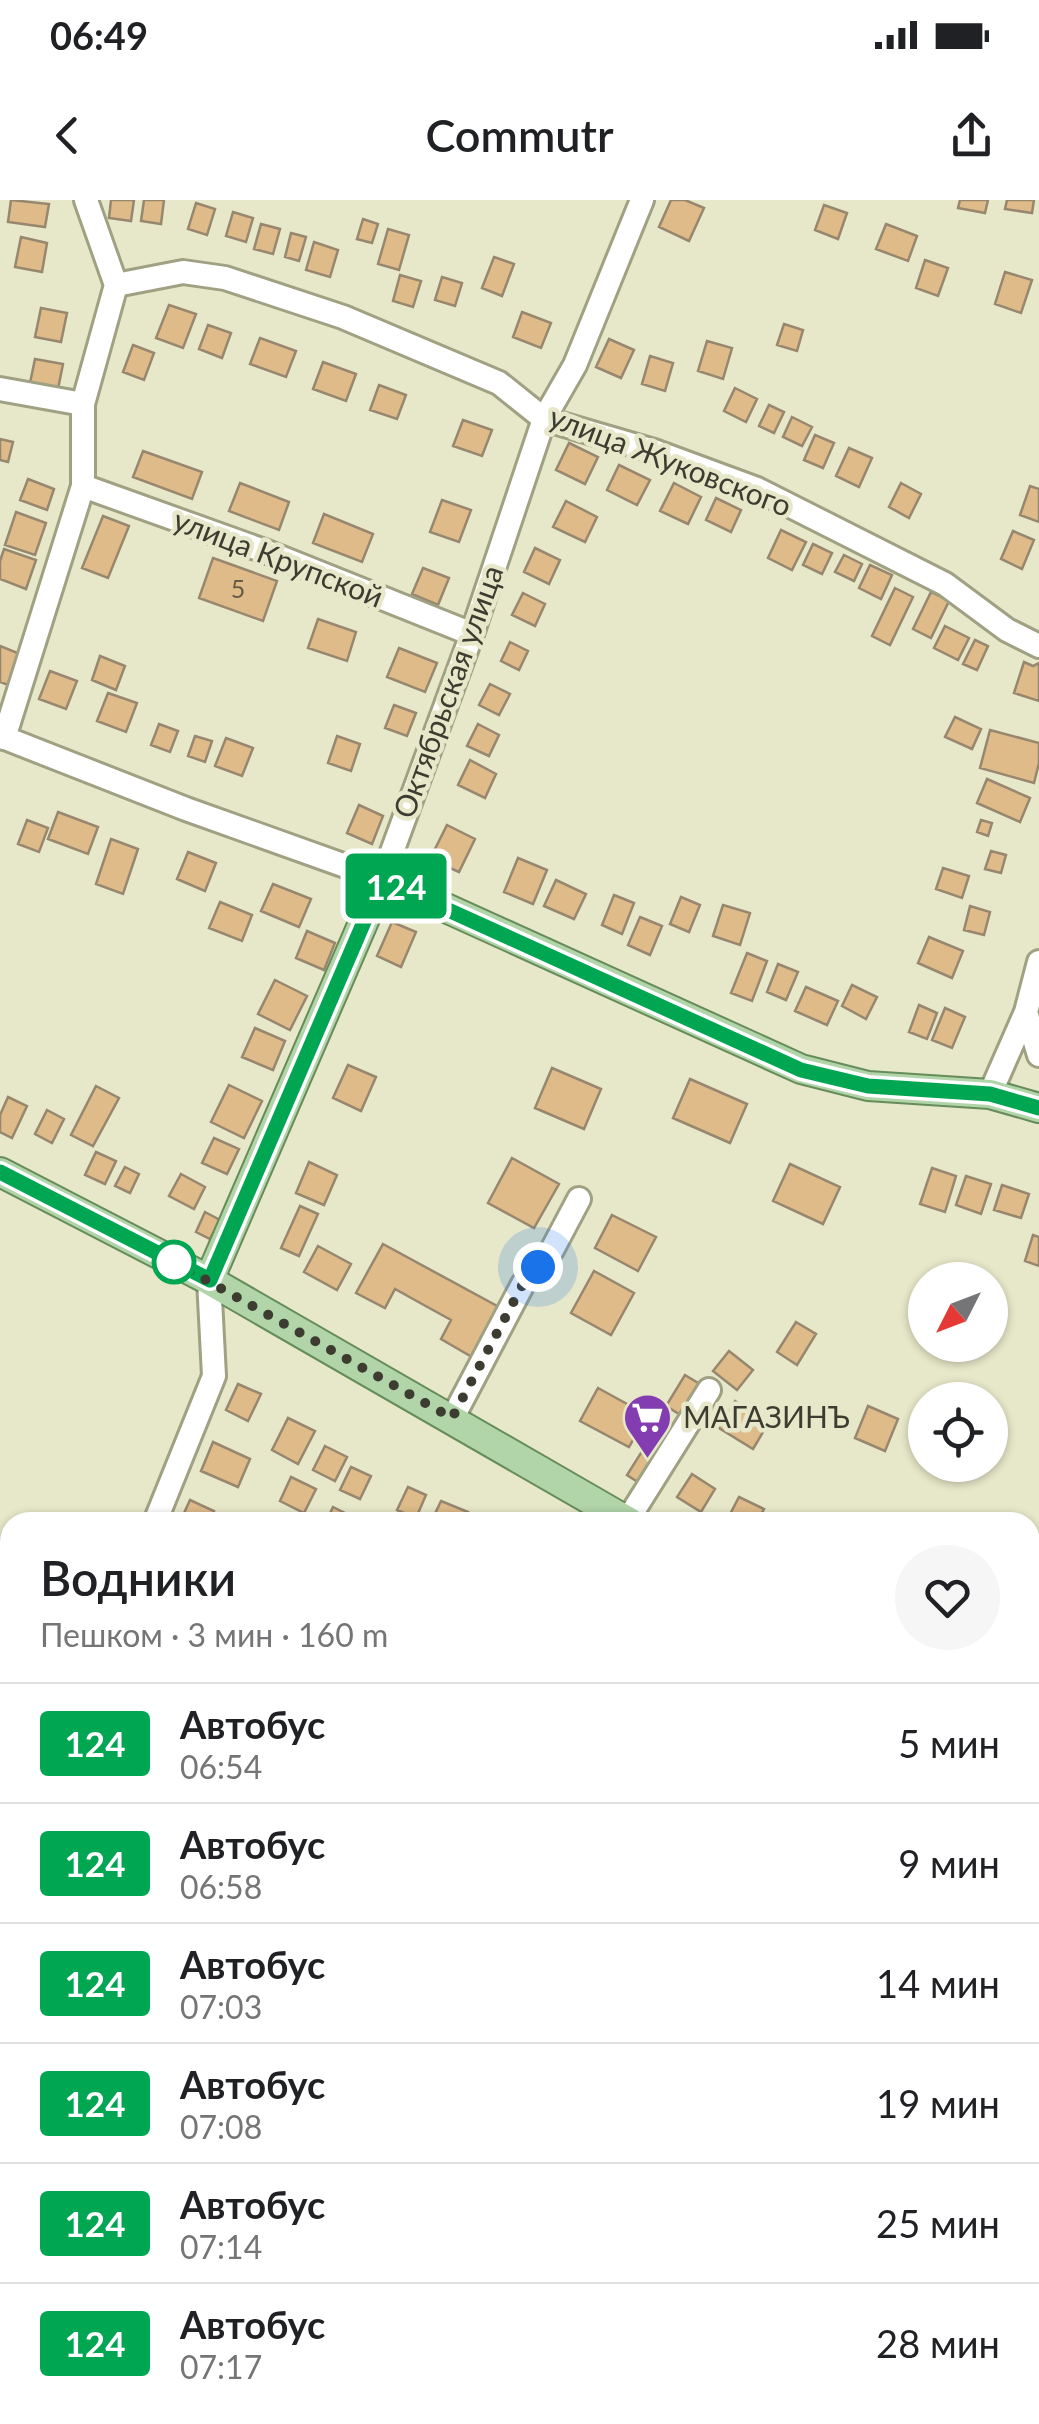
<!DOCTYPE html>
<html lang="ru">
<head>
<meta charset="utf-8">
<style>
  body { margin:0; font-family:Lato,sans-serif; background:#f6f6f6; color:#202124; height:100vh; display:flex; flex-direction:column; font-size:38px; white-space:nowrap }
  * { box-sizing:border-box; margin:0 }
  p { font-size:32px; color:#757577 }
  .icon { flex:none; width:55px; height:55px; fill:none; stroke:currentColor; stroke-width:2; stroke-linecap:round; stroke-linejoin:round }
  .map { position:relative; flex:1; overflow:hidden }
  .details { position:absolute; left:0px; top:1312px; width:1040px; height:912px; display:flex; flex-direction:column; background:#fff; border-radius:30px 30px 0 0; box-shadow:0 2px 8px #0004 }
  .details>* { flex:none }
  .badge { padding:0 20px; border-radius:8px; font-size:35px; line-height:65px }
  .needle { width:65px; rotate:228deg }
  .buttons { position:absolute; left:908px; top:1062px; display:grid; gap:20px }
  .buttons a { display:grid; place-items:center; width:100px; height:100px; border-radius:50%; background:#fff; box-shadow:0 2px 8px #0004; font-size:50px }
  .you { position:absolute; width:50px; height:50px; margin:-25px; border:8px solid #fff; border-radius:50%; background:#1a73e8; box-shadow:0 0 0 15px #1a73e833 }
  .map>.badge { position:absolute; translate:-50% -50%; box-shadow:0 0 0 5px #fff }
  .round { display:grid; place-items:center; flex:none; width:105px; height:105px; border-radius:52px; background:#f6f6f6 }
  .overview { display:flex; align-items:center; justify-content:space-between; height:170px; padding:0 40px }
  h1 { font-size:48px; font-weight:600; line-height:75px }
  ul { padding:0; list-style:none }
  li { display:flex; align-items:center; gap:30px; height:120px; padding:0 40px; border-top:2px solid #e0e0e0 }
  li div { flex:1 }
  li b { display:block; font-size:38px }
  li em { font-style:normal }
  li .badge { min-width:110px; font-weight:700; text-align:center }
  .status { display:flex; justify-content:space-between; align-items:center; height:70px; padding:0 50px; background:#fff; direction:ltr }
  .status svg { height:28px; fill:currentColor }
  header { display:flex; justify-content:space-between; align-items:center; height:130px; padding:0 40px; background:#fff; font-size:45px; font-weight:600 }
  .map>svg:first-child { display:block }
  .building { fill:#debb89; stroke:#98876f; stroke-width:2.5 }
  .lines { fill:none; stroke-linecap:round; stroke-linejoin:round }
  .minor-casing { stroke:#a0a083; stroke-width:28 }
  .major-casing { stroke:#668c5a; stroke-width:32 }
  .minor { stroke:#fff; stroke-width:22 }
  .major { stroke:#b1d4a9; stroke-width:28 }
  .line-casing { stroke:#fff; stroke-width:22 }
  .line { stroke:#00a651; stroke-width:15 }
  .walk { stroke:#3c3c30; stroke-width:10; stroke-dasharray:0 18 }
  .stop-dot { fill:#fff; stroke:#00a651; stroke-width:5 }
  .labels { text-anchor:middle; stroke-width:9; stroke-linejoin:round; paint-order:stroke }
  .number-label { font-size:25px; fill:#645c46 }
  .street-label { font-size:30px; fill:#3c3c30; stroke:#e7e8c9 }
  .poi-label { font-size:30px; fill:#3c3c30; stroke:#e7e8c9; text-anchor:start }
</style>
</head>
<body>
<div class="status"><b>06:49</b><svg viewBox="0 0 49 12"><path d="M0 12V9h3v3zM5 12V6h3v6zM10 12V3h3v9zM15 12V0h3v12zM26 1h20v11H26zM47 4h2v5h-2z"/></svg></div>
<header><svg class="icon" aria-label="back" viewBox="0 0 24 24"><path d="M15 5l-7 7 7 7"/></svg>Commutr<svg class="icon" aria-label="share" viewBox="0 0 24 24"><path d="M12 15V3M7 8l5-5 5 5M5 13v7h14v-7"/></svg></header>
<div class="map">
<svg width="1039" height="2224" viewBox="0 0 1039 2224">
  <rect width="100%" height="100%" fill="#e7e8c9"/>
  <path class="building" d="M11,0l38,4 -4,23 -37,-5z
    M111,0h23l-3,21 -22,-3z
    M144,0h20l-3,24 -20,-3z
    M671,0h14l19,8 -15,33 -30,-14z
    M960,0h28l-3,13 -27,-5z
    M1007,0h27l-2,13 -27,-4z
    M196,3l19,6 -8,26 -19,-6z
    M824,5l23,8 -9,26 -23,-9z
    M233,12l20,6 -7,24 -20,-6z
    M363,19l15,5 -6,19 -15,-4z
    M261,24l19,5 -7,25 -19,-5z
    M886,24l31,12 -9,25 -32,-12z
    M388,29l21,6 -10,35 -21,-6z
    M291,33l15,4 -7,24 -14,-4z
    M21,37l26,6 -5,29 -27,-5z
    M314,42l24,8 -8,27 -24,-7z
    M494,57l20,7 -12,32 -20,-8z
    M925,60l23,8 -10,28 -22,-8z
    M1005,72l27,8 -11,33 -26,-9z
    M400,75l21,6 -8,26 -20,-6z
    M442,77l20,6 -7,23 -20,-6z
    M169,105l27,9 -13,34 -27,-10z
    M41,108l26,5 -6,29 -26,-5z
    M522,112l29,11 -10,25 -28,-11z
    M784,124l19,6 -6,21 -20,-6z
    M208,125l23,8 -9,25 -23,-9z
    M260,138l36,13 -10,26 -36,-13z
    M609,139l25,11 -13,28 -25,-11z
    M707,141l25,7 -9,31 -25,-8z
    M133,145l21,8 -10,27 -21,-8z
    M650,156l23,7 -8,28 -23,-7z
    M35,159l28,5 -5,25 -28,-6z
    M323,162l33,12 -10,27 -33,-12z
    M379,185l27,10 -9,24 -27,-9z
    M735,188l22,11 -11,23 -22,-11z
    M769,205l15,7 -10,21 -15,-7z
    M792,217l20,10 -10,19 -19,-9z
    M463,220l29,10 -10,26 -29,-10z
    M815,235l19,8 -11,25 -19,-8z
    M0,239l13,3 -5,20 -8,-2z
    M569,243l29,14 -13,27 -29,-14z
    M849,248l23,10 -13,29 -23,-11z
    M143,251l59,21 -10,27 -59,-22z
    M619,265l31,15 -13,25 -30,-15z
    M28,279l26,10 -7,21 -27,-10z
    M240,283l49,19 -10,28 -50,-19z
    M674,283l27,14 -13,27 -28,-13z
    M901,283l20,11 -12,24 -20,-11z
    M1030,286l9,3v33l-19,-7z
    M716,298l25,12 -10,22 -25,-12z
    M442,300l29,10 -12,32 -29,-10z
    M566,301l31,16 -12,25 -32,-15z
    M16,312l30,11 -11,32 -30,-10z
    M324,314l49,20 -11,28 -49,-19z
    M103,316l26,10 -21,52 -26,-10z
    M781,330l25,12 -14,28 -24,-12z
    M1013,331l21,9 -12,29 -21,-10z
    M813,344l19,9 -10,21 -19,-9z
    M535,348l25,12 -11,24 -25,-12z
    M4,349l32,11 -10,29 -26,-10v-18z
    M844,355l18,9 -8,17 -19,-9z
    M213,358l64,23 -14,40 -64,-23z
    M870,365l22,10 -11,24 -22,-11z
    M423,368l26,10 -11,27 -26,-11z
    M895,388l18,9 -23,48 -18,-9z
    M931,392l18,9 -18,37 -18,-9z
    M523,393l22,11 -10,22 -23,-11z
    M318,419l38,13 -9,29 -39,-13z
    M945,426l24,12 -11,22 -24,-12z
    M975,440l13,6 -11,24 -14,-6z
    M510,442l18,9 -9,19 -18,-9z
    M0,446l20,8 -12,31 -8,-3z
    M399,448l38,15 -12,29 -38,-15z
    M100,456l25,10 -9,24 -24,-10z
    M1024,462l9,4 6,-3v38l-25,-8z
    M50,471l27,10 -11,28 -27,-10z
    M490,484l20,10 -11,21 -20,-10z
    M108,493l29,10 -11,29 -29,-11z
    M394,505l22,8 -9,23 -22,-8z
    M955,517l26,12 -9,20 -27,-12z
    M159,524l19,7 -8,21 -19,-7z
    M478,524l21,11 -10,21 -22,-10z
    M990,530l49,13v20l-5,20 -54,-15z
    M195,536l17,5 -7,21 -17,-6z
    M337,536l23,8 -9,27 -23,-8z
    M226,538l27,10 -11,28 -27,-10z
    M470,560l26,14 -11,24 -27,-13z
    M987,579l43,19 -10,24 -43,-19z
    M359,605l24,11 -11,28 -25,-11z
    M58,612l40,15 -10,27 -40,-15z
    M27,620l21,8 -9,24 -21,-8z
    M981,620l11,3 -4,13 -11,-4z
    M447,625l28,14 -16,33 -29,-13z
    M111,639l27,10 -15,45 -27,-10z
    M991,651l15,4 -5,18 -16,-4z
    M188,652l28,11 -11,28 -28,-12z
    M518,658l29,12 -14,34 -29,-12z
    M943,668l26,8 -7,22 -26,-9z
    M556,680l30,14 -12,25 -30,-13z
    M273,684l38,15 -12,28 -38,-16z
    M614,695l20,8 -12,31 -20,-9z
    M681,697l19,8 -11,27 -19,-8z
    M220,702l32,13 -10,26 -33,-13z
    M723,705l27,8 -10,32 -27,-9z
    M970,706l20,6 -6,23 -20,-5z
    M640,717l22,9 -12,29 -22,-10z
    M392,722l24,10 -15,35 -24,-11z
    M307,731l28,12 -11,27 -28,-12z
    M929,737l34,14 -11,27 -34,-15z
    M747,753l20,8 -15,40 -21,-8z
    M778,764l20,8 -12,28 -19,-8z
    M275,780l32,16 -17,34 -32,-16z
    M852,785l25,12 -11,22 -24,-13z
    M806,787l32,14 -11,24 -32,-14z
    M919,805l18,8 -10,26 -18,-7z
    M945,808l20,9 -13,31 -20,-8z
    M255,828l30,13 -12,29 -31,-13z
    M348,865l28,12 -15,34 -28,-13z
    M552,868l49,21 -17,40 -49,-21z
    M690,879l57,25 -17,39 -57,-25z
    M229,885l33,16 -18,37 -33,-16z
    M96,886l23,12 -26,48 -22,-11z
    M8,897l19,9 -15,32 -12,-6v-17z
    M47,910l17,9 -12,24 -17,-9z
    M214,938l25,11 -12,25 -25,-11z
    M96,952l20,9 -11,23 -20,-9z
    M512,958l47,26 -25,44 -46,-25z
    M309,962l28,13 -13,30 -28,-12z
    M790,964l50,23 -17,37 -50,-23z
    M125,967l14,7 -9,19 -15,-7z
    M932,968l24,8 -11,36 -25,-8z
    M181,974l24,13 -11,22 -25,-13z
    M966,976l25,8 -10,30 -25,-9z
    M1002,985l27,9 -8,24 -27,-8z
    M300,1006l18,8 -19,42 -18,-8z
    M205,1012l15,8 -10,19 -14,-7z
    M612,1015l44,22 -18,34 -43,-23z
    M1033,1035l6,2v29l-14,-5z
    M383,1044l116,63 -27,50 -31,-18 10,-19 -29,-16 -27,-15 -10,19 -29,-15z
    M318,1046l33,18 -14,26 -33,-18z
    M594,1071l40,22 -23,42 -40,-22z
    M796,1122l20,12 -19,31 -20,-13z
    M729,1151l24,19 -16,20 -24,-19z
    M685,1175l18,11 -19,31 -18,-11z
    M238,1184l23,10 -13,27 -22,-11z
    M598,1188l49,27 -18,32 -49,-26z
    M735,1201l34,21 -16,27 -34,-21z
    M868,1206l30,13 -13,32 -30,-13z
    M288,1218l27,13 -17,33 -26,-14z
    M651,1237l17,11 -24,38 -17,-11z
    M213,1242l37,17 -12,28 -37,-16z
    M325,1246l22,11 -12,24 -22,-11z
    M351,1267l20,9 -11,23 -20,-9z
    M692,1274l23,15 -14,23 -24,-15z
    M291,1277l25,12 -12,24 -24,-12z
    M408,1287l18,8 -10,23 -19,-8z
    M739,1297l25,12 -7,13h-31z
    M190,1300l24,11 -5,11h-29z
    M441,1301l27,11 -4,10h-33z
    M333,1307l20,10 -3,5h-24z
    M2,1552l8,8v15l-10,10z
    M1030,1641l9,4 -1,43 -8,-4z
    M10,1853v54l-10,10v-55z
    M1030,1882l9,5v39l-6,11 -3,-1z
    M0,2118l10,13v70l-10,-14z
    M21,2215h52l7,9h-52z
    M321,2215h59l-5,9h-38z
    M552,2215h23l-5,9z
    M664,2215h30l-4,9h-17l-11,-5z"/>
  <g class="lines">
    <defs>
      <path id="minor" d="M116,85l67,-13 42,6 118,39 156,66 45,36 110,32 103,38 188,95 62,46 32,16
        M0,189l83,15
        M83,286l184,66 205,82
        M0,536l186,73 196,70 90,-245 72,-215 31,-54 67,-165
        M4,538l79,-252v-82l33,-119 -30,-85
        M1026,812l13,43
        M990,894l36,-82 13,-50
        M452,1219l71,-135 29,-34 27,-51
        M627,1321l82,-131
        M155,1322l59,-146 -5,-96
        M0,1489l10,12
        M0,1618l10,-10
        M0,1747l10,11
        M0,1790l10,-10
        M1030,2003l9,5
        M0,2075l10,17
        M98,2215l6,9
        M187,2215l10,9
        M311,2215l16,9
        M472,2215l19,9
        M138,2224l11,-9
        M415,2224l5,-9"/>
      <path id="major" d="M0,972l209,108 420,242
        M209,1080l173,-401 419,190 67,17 122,8 49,14
        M1030,1541l9,4"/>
    </defs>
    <use href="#minor" class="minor-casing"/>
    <use href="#major" class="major-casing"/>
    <use href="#minor" class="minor"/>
    <use href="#major" class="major"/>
  </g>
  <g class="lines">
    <defs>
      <path id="line" d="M0,972l210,108 172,-400 419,190 67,16 122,8 49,14"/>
    </defs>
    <use href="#line" class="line-casing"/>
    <use href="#line" class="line"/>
    <path class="walk" d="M174,1062l278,156 71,-134 15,-17"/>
  </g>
  <defs>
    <symbol id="supermarket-pin" viewBox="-11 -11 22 30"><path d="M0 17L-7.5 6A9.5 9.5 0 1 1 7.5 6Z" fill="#833db0" stroke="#e7e8c9"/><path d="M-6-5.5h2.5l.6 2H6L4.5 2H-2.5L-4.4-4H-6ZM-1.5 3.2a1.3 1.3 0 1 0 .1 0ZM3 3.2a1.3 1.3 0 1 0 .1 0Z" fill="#fff"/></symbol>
  </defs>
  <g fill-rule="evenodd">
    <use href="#supermarket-pin" x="620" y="1190" width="55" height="75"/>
  </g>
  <circle class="stop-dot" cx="174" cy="1062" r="20"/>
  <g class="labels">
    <g class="number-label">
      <text x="238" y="398">5</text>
    </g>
    <g class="street-label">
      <text transform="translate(670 262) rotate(21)" y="10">улица Жуковского</text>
      <text transform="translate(278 359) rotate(21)" y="10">улица Крупской</text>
      <text transform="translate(449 492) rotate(-70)" y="10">Октябрьская улица</text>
    </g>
    <g class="poi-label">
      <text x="683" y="1228">МАГАЗИНЪ</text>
    </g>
  </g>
</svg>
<div class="buttons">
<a><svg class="needle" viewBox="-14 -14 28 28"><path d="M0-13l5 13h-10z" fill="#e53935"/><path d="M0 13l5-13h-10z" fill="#757577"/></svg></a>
<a><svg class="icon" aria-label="locate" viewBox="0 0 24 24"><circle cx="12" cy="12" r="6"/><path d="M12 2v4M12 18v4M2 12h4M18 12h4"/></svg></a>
</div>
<div class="you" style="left:538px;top:1067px"></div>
<b class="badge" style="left:396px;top:686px;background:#00a651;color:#fff">124</b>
<section class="details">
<div class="overview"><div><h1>Водники</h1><p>Пешком · 3 мин · 160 m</p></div><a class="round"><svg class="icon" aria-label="heart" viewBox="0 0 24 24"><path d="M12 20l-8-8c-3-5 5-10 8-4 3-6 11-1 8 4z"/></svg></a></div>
<ul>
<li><span class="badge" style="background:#00a651;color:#fff">124</span><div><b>Автобус</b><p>06:54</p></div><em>5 мин</em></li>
<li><span class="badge" style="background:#00a651;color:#fff">124</span><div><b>Автобус</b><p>06:58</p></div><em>9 мин</em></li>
<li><span class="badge" style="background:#00a651;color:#fff">124</span><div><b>Автобус</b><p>07:03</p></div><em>14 мин</em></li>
<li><span class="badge" style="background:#00a651;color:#fff">124</span><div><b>Автобус</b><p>07:08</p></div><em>19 мин</em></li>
<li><span class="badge" style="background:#00a651;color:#fff">124</span><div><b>Автобус</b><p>07:14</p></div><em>25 мин</em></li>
<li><span class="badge" style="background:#00a651;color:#fff">124</span><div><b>Автобус</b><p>07:17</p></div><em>28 мин</em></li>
</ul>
</section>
</div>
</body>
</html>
